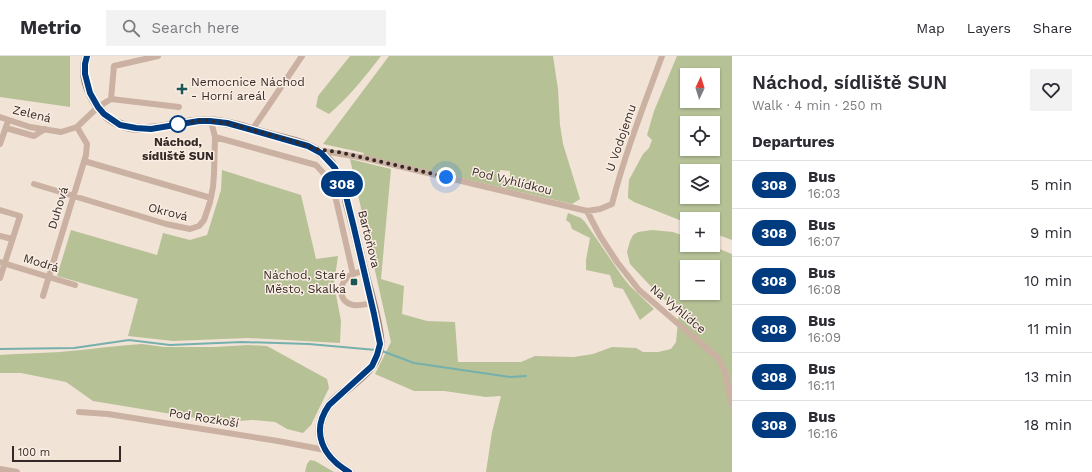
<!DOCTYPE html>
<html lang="en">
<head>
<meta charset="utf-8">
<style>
  body { margin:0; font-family:"Work Sans",sans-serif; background:#f2f2f3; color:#2b2b33; height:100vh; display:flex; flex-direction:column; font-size:15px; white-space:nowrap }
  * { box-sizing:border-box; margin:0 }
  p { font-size:13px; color:#7c7c81 }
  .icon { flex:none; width:22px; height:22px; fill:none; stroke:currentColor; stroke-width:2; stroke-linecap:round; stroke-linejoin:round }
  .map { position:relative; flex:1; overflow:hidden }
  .details { display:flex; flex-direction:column; background:#fff; width:360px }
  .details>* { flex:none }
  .badge { padding:0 8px; border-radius:13px; font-size:14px; line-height:26px }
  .needle { width:26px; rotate:4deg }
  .controls { position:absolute; left:680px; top:12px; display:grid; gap:8px }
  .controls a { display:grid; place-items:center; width:40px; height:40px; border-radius:0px; background:#fff; box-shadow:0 1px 3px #0004; font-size:20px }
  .scale { position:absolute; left:12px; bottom:10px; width:109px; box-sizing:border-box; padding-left:4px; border:2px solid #342925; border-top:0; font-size:11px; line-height:14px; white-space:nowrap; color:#342925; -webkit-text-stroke:3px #faede3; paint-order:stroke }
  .you { position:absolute; width:20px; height:20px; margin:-10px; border:3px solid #fff; border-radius:50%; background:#1a73e8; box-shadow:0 0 0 6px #1a73e833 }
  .map>.badge { position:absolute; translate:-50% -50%; box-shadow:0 0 0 2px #fff }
  h2 { padding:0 20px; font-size:15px; line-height:36px }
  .round { display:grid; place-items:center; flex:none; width:42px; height:42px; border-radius:0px; background:#f2f2f3 }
  .headline { display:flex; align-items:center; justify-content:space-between; height:68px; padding:0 20px }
  h1 { font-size:19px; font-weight:600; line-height:30px }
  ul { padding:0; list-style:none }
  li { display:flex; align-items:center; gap:12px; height:48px; padding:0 20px; border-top:1px solid #e1e1e2 }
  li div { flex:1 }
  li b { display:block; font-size:15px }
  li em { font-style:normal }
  li .badge { min-width:44px; font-weight:700; text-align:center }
  header { display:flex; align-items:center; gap:24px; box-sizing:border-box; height:56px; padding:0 20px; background:#fff; border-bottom:1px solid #e1e1e2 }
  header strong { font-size:19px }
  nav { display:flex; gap:22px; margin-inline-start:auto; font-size:14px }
  .search { width:280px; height:36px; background:#f2f2f3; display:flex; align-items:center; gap:10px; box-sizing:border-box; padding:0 14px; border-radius:0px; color:#7c7c81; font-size:15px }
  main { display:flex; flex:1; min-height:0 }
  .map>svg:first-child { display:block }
  .green { fill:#b6c196; fill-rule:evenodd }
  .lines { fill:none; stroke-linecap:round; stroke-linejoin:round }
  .stream { stroke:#75b0ad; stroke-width:2 }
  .street { stroke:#cab1a2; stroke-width:6 }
  .secondary { stroke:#9e8074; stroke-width:9 }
  .line-casing { stroke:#fff; stroke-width:9 }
  .line { stroke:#003b80; stroke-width:6 }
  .walk { stroke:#342925; stroke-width:4; stroke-dasharray:0 7.2 }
  .poi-dot { fill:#195756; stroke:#faede3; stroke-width:1.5 }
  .stop-dot { fill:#fff; stroke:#003b80; stroke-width:2 }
  .labels { text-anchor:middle; stroke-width:3; stroke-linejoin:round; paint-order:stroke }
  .poi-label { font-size:12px; fill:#342925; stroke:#faede3; text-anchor:start }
  .street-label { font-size:12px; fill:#342925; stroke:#faede3 }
  .stop-label { font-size:12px; font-weight:bold; fill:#342925; stroke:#faede3 }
</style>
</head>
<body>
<header>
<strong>Metrio</strong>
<div class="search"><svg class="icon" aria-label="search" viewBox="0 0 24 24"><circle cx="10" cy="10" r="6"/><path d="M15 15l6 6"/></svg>Search here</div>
<nav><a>Map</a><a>Layers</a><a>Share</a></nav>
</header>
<main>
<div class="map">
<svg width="732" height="416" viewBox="0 0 732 416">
  <rect width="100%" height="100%" fill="#f2e3d7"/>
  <path class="green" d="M0,0h70v51l-70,-10z
    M350,0h31c-16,21 -32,41 -52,58l-13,-7 2,-11z
    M389,0h164l5,33 2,36 3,19 17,55 -8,5 -209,-49 1,-2 -41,-9zM500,114l10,1v8l-10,-1z
    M677,0h55v184l-19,-7v-14h-26v4l-53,-21 -6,-4v-3l1,-15 14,-26 6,-6 3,-8 -5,-5 7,-24zM687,19h26v26h-26zM687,67h26v26h-26zM687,115h26v26h-26z
    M350,103l41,10 -10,110 23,7 -2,28 25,7 28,1 3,40h63l14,-6 39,1 19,-3 19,-7 24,1 7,4h15l13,-3 5,-7 3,-30 -22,-19 -27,-29 -3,-12 3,-11 3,-6 5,-3 14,-2 21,2 14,5v8h22l23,9v218h-246l6,-40 9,-36 -15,1 -42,-6h-30l-39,-17 16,-32zM687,211h26v26h-26z
    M222,114l79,25 15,64 22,-3 -4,28 7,37 -1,22 -92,-5 -75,3 -45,-5 10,-37 -81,-23 14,-46 86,25 6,-22 27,7 17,-5 14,-45z
    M568,157l13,5 4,4 37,54 8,10 24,23 -14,11 -17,-31 -9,-2 -4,-12 -24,-5v-10l4,-22 -18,-9 -2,-6 -4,-3z
    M142,288l22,3h51l33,-2 19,1 60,33 2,9 -18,37 -8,8 -16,-4 -12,-7 -22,-2 -33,2 -127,-21 -27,-19 -45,-9h-21v-18c30,-2 60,-2 90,-6 17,-2 34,-4 52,-5z
    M310,404l5,1 19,11h-29l2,-8z"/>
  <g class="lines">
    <path class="stream" d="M0,293l74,-1 55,-8 41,5 72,-3 67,2 67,6
      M382,295l32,12 96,14 16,-1"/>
    <path class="street" d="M111,43l68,8
      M0,61l30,10 31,5 16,-5 21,-20 13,-8 3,-33 44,-10
      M6,72l28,8 11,-7
      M252,74l50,-74
      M215,81l101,28 10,11 8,15 19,83
      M0,88l7,-20
      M317,94l48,8 222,53 13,-2 12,-5c13,-51 32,-99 50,-148
      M84,105l127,37
      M34,128l132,40 24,5 9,-3 5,-6 6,-18 3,-15 1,-13 1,-37 -4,-16
      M0,154l20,6 -20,62
      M587,155l13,25 17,26 22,28 79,68 7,14 7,34
      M0,180l12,3
      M0,206l75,23
      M365,215c-7,1 -13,2 -18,7 -9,9 -8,24 6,27 7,1 13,-1 19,-2
      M43,240l43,-141 1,-11 -10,-17
      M79,356l29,2 170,27 47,9
      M0,413l17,3"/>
    <path class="secondary" d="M87,0c-9,24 9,58 32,68 26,11 54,-1 80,-3 23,-2 46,7 68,13 16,5 35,7 49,16 8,5 15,11 19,19 7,11 10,24 13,37 6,21 11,43 16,64 5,21 16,54 16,74 -1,8 -4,17 -8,22 -12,15 -30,25 -43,39 -19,27 -6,52 20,67"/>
  </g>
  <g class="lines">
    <defs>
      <path id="line" d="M87,0l-2,8v10l5,19 8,14 6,7 16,11 16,3 15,1 48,-8h11l17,2 81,23 13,7 14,15 9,20 10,40 20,86 6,30 -3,11 -5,11 -43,39c-19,27 -6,52 20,67"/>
    </defs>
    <use href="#line" class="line-casing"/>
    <use href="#line" class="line"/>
    <path class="walk" d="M178,68l26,-4 23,3 69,19 19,7 23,3 27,6 81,19"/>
  </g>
  <g class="poi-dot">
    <path d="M180 27h4v4h4v4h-4v4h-4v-4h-4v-4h4z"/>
    <rect x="350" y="222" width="8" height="8" rx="2"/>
  </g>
  <circle class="stop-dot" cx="178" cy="68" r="8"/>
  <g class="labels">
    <g class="poi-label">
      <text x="191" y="30">Nemocnice Náchod<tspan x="191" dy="14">- Horní areál</tspan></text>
      <text x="346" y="223" text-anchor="end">Náchod, Staré<tspan x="346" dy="14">Město, Skalka</tspan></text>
    </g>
    <g class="street-label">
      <text transform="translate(32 58) rotate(14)" y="4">Zelená</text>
      <text transform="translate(621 82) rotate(-71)" y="4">U Vodojemu</text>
      <text transform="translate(512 125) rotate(14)" y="4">Pod Vyhlídkou</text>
      <text transform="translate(58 152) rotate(-73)" y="4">Duhová</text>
      <text transform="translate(168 156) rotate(14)" y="4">Okrová</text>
      <text transform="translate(369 183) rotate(76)" y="4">Bartoňova</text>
      <text transform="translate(41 207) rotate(17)" y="4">Modrá</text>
      <text transform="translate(678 253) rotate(40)" y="4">Na Vyhlídce</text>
      <text transform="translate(204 362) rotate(9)" y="4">Pod Rozkoší</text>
    </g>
    <g class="stop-label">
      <text x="178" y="90">Náchod,<tspan x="178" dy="14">sídliště SUN</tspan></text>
    </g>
  </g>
</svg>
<div class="controls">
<a><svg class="needle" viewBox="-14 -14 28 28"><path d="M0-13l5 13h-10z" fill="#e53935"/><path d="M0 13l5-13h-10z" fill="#7c7c81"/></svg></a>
<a><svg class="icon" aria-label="locate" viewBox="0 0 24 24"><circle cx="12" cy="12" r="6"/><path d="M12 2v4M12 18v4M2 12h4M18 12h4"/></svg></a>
<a><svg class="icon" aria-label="layers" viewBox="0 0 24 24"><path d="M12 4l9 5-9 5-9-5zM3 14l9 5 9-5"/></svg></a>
<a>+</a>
<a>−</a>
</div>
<div class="scale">100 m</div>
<div class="you" style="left:446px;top:121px"></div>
<b class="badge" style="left:342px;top:128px;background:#003b80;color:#fff">308</b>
</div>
<section class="details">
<div class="headline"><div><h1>Náchod, sídliště SUN</h1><p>Walk · 4 min · 250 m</p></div><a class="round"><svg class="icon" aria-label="heart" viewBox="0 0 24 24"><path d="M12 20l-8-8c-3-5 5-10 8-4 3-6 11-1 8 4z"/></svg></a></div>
<h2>Departures</h2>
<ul>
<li><span class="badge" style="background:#003b80;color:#fff">308</span><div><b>Bus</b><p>16:03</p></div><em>5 min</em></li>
<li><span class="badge" style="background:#003b80;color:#fff">308</span><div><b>Bus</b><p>16:07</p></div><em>9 min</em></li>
<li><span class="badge" style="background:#003b80;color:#fff">308</span><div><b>Bus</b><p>16:08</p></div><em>10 min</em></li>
<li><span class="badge" style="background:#003b80;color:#fff">308</span><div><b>Bus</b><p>16:09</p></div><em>11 min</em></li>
<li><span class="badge" style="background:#003b80;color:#fff">308</span><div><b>Bus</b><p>16:11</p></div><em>13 min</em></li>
<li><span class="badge" style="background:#003b80;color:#fff">308</span><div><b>Bus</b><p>16:16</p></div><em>18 min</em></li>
</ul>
</section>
</main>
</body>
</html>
